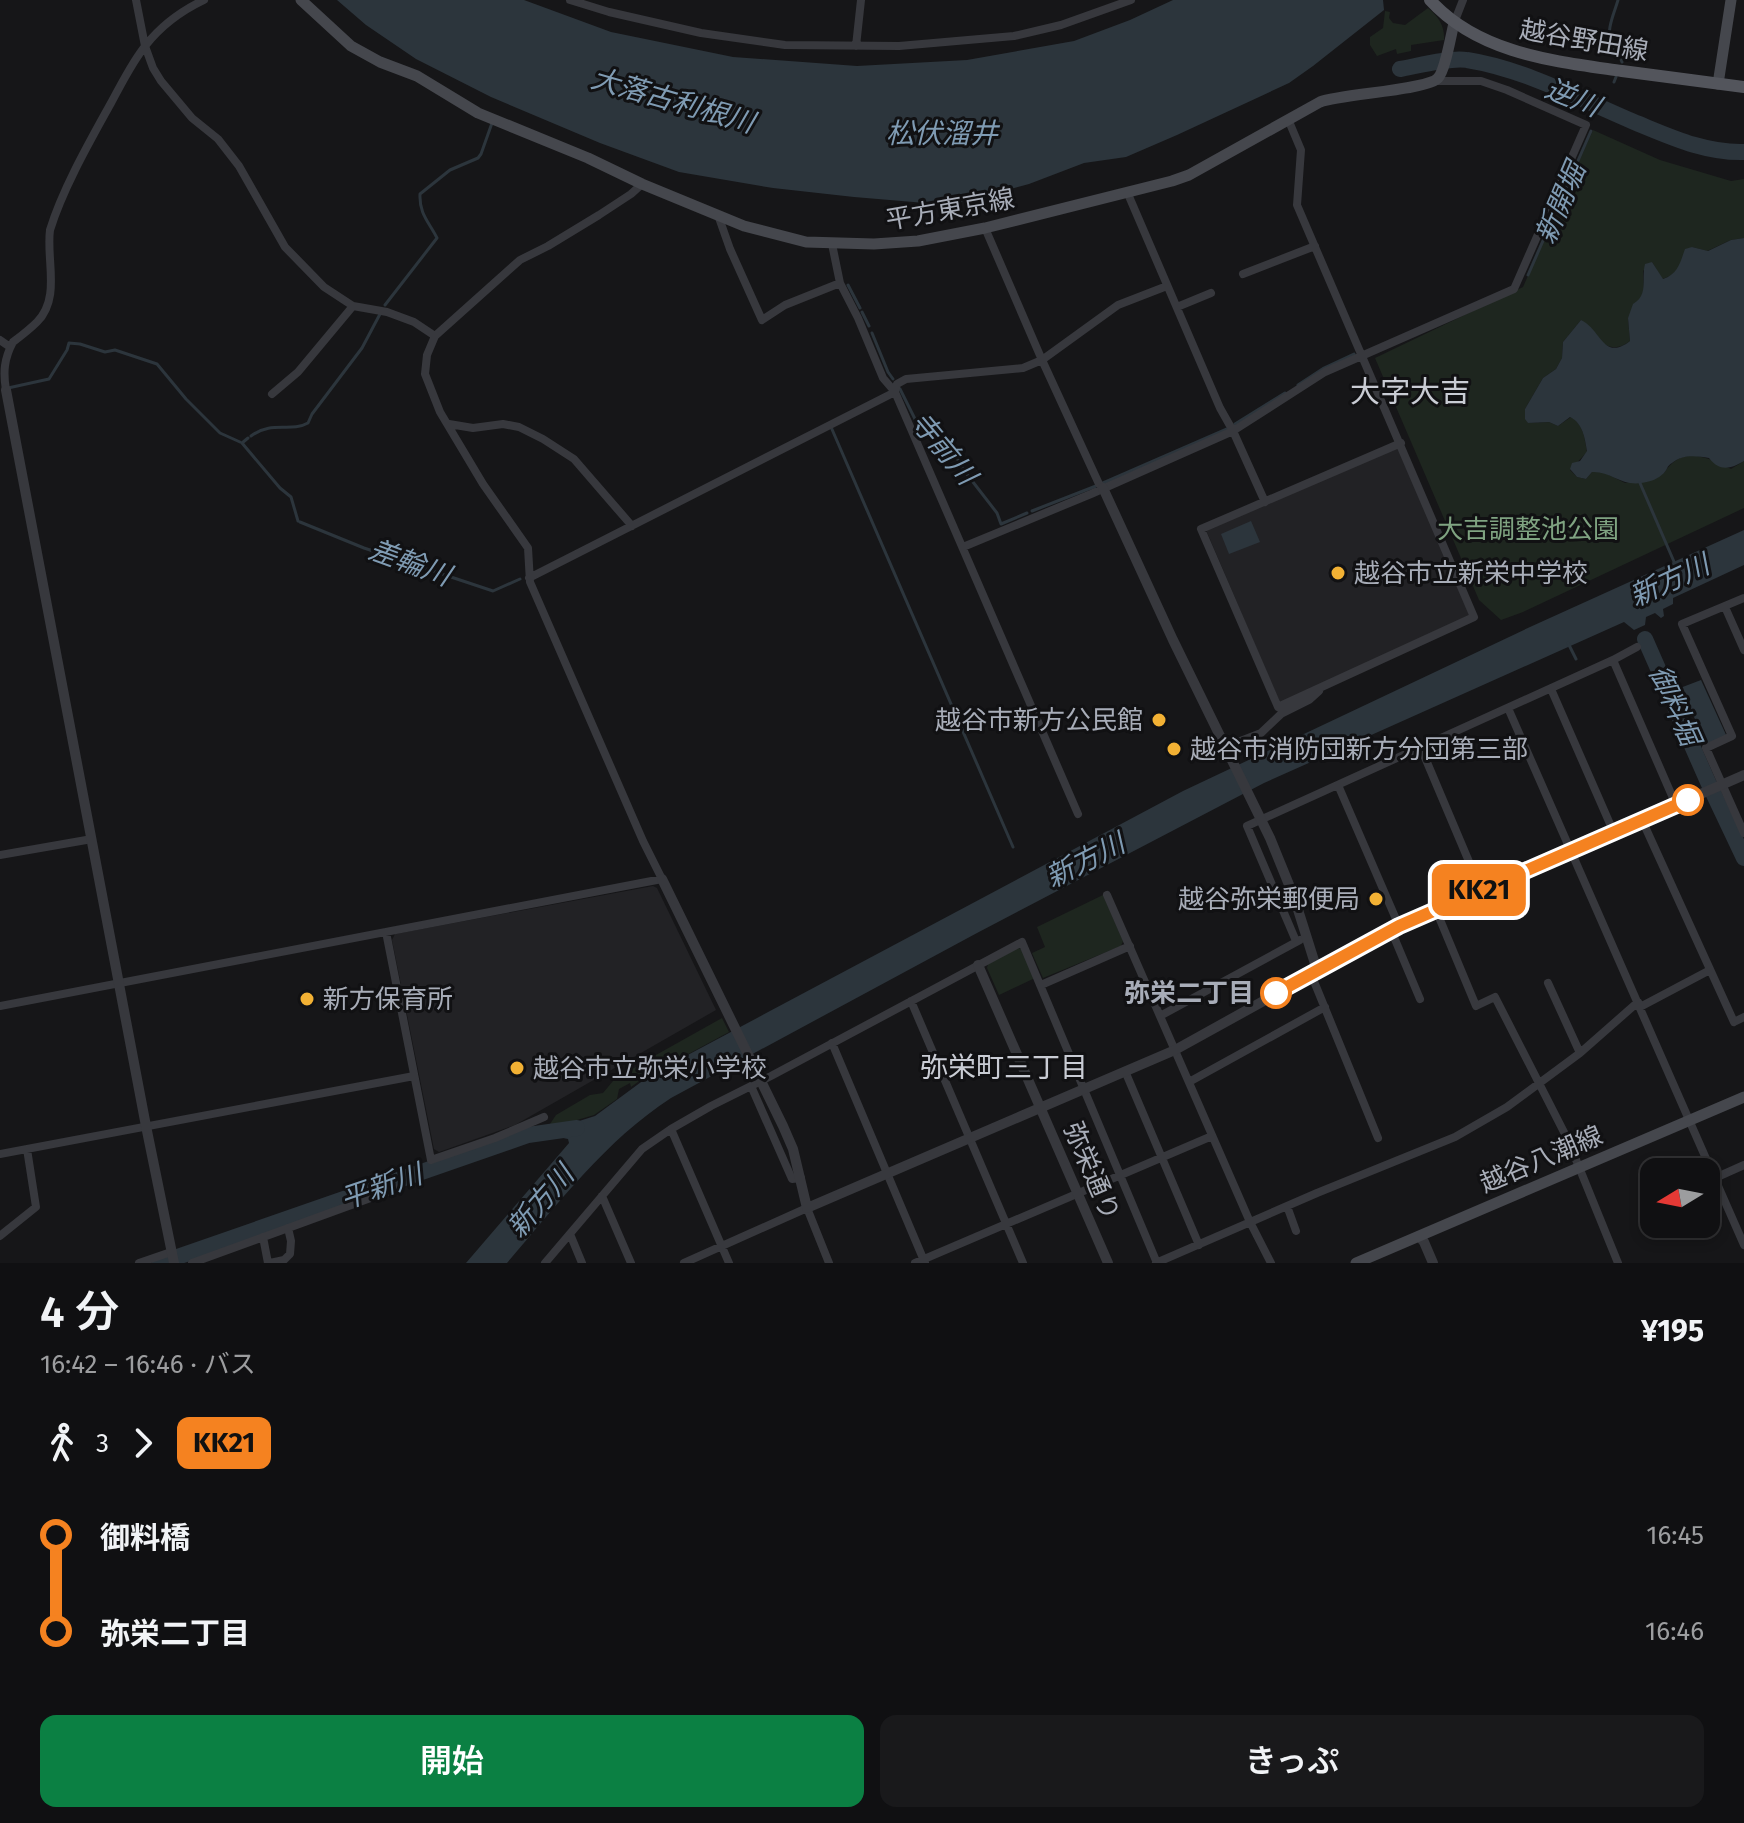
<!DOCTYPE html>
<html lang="ja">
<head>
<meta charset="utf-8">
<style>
  body { margin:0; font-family:"Fira Sans","Noto Sans JP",sans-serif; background:#19191b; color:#f1f3f6; height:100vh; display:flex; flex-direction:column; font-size:30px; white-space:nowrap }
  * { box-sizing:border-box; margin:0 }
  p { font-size:26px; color:#9c9d9f }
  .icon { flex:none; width:44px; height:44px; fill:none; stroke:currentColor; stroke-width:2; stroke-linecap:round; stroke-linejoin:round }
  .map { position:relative; height:1263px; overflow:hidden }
  .details { display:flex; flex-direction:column; background:#101012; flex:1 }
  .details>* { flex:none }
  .badge { padding:0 16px; border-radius:12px; font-size:28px; line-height:52px }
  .needle { width:52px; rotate:260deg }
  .fabs { position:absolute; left:1640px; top:1158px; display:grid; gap:16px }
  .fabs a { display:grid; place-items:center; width:80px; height:80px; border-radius:16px; background:#101012; box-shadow:0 4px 12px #0003,0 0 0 2px #303032; font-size:40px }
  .map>.badge { position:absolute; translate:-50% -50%; box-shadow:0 0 0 4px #fff }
  .legs { display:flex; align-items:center; gap:12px; height:88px; padding:0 40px; font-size:26px }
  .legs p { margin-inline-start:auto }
  .overview { display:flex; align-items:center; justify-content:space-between; height:136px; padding:0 40px }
  h1 { font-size:44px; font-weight:600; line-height:60px }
  .action { display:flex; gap:16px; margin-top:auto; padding:16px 40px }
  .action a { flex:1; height:92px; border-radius:16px; background:#0b8043; color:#fff; font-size:32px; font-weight:600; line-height:92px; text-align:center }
  .action a+a { background:#19191b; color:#f1f3f6 }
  ul { padding:0 40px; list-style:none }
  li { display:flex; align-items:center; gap:28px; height:96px; font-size:30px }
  li i { display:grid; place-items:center; width:12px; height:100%; margin:0 10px; background:currentColor }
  li i::after { content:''; width:20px; height:20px; margin:-10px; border:6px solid; border-radius:50%; background:#101012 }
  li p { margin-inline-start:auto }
  li:first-child i { background:linear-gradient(#0000 50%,currentColor 0) }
  li:last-child i { background:linear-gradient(currentColor 50%,#0000 0) }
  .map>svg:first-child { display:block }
  .built { fill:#222225 }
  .green { fill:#1e261f }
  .water { fill:#2c353c }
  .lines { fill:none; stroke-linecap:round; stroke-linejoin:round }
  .stream { stroke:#2c353c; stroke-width:3 }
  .river { stroke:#2c353c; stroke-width:16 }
  .minor { stroke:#37383d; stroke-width:8 }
  .tertiary { stroke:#37383d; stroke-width:10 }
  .secondary { stroke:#45474d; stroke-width:11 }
  .primary { stroke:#53555c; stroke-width:12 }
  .line-1-casing { stroke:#fff; stroke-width:18 }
  .line-1 { stroke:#f58220; stroke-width:12 }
  .poi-dot { fill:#f2b134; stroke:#111113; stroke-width:3 }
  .stop-1-dot { fill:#fff; stroke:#f58220; stroke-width:4 }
  .labels { text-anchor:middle; stroke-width:6; stroke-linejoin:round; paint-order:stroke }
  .street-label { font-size:26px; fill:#a8adb8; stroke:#111113 }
  .park-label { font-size:26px; fill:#7fa381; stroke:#111113 }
  .poi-label { font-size:26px; fill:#a8adb8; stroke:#111113; text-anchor:start }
  .stop-label { font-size:26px; font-weight:bold; fill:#a8adb8; stroke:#111113; text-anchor:end }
  .water-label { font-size:28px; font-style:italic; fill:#7f9bb3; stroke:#111113 }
  .neighbourhood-label { font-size:28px; fill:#c9ccd4; stroke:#111113 }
  .quarter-label { font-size:30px; fill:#c9ccd4; stroke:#111113 }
</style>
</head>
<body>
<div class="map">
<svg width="1744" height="1263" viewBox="0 0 1744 1263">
  <rect width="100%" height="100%" fill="#161618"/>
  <path class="built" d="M1398,447l72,168 -190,88 -74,-173z
    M653,886l4,2 59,122 -201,115 -76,27 -5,-3 -42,-209 3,-6z"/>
  <path class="green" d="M1428,8c11,9 17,19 16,32l-33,5v6l-14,3 -1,-5 -19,7 -7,-11v-8l13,-9 2,-17 5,1 -1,6 4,5 12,2z
    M1593,130l67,30 71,21 13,-2v59l-13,2 -24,11 -15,-4c-8,14 -14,28 -30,32l-10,-17 -9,9 1,22 -16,25 2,23c-22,17 -35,-5 -49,-21l-18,22 -1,16 -6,11 -13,9 -18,31 3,14 21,-1 9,4 13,-9c12,6 14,22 16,35l-17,18 7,7 9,2 6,-7 9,-1 24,12 39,-10c18,-28 43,-16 67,-4l13,-8v47l-221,104 -22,8 -22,-20 -104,-242 148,-71z
    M1103,895l20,46 -2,5 -78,32 -11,-25 13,-6 -8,-20z
    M1018,948l4,1 13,29 -36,17 -12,-27 1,-4z
    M722,1018l7,14 -72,39 -5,-1 -11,6 1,3 -11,8 -1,-4 -11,6 -2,10 -23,16 -44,13v-4l6,-9 34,-20 13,-2 10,-12 34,-21z"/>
  <path class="water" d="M337,0h187l87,32 122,25 124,9 110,-6 107,-19 56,-21 43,-20h210l1,10 -71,56 -24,17 -112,52 -51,22 -42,6 -55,21 -80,21 -95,-8 -81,-9 -94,-16 -79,-29 -109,-46 -75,-38 -50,-34z
    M1744,238v223c-14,8 -24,11 -35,-3 -13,-2 -26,-4 -37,5 -6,4 -3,4 -8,10 -6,6 -14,9 -23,10 -20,3 -31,-12 -49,-11l-6,7 -9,-2 -7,-8 2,-6 8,-2 7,-10c-2,-12 -4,-28 -17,-34l-12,9 -9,-4 -21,1 -3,-4v-10l18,-31 13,-9 6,-11 1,-16 18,-22c20,9 22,42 49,21l-2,-23 5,-14c16,-9 8,-25 12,-40l7,-2 11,17c15,-5 17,-16 22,-30l7,-2 16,4 23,-11z
    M1251,521l9,21 -31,12 -8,-20z
    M1744,530v35l-71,33v6l-10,5 1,7 -3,2 -6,-5 -9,4 -1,8 -11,5 -10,-8 -360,161 -287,150 -306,165c-66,43 -113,106 -164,165h-41l103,-120 -1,-4 -10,-2 -1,-9 38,-12 57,-42 531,-283 347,-164z
    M1701,680l26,57 -19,9 -28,-58z"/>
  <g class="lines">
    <path class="stream" d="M1618,0c-4,14 -13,31 -6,45 3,6 8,10 10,17
      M1614,82l2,-5
      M1528,275l63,-144
      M848,285l12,23
      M385,305l52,-67c-8,-16 -18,-24 -17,-44l30,-24 28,-12 3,-4 11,-31
      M862,312l7,14
      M872,333l16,39 5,7
      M1298,385l26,-17 30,-14
      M8,388l41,-9 18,-29 2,-7 11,1 25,8 10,-2 42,14 29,35 34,34 20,9
      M900,389l17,34 14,6 12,21 12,5 11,18 31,40 4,11 26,-11
      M1235,424l50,-31
      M831,427l182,420
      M251,436c22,-16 39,-3 57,-13l4,-9 50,-66 18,-34
      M248,438l-6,5 38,45 11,9 7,24
      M1103,483l124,-54
      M1640,483l35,81
      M1032,511l64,-25
      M300,522l64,26 129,43 27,-12
      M1568,643l8,16"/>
    <path class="river" d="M1400,69c17,-3 51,-12 67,-9 58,9 117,41 172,64 34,14 67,29 105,28
      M1645,639l63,143 36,76
      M160,1263l368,-128 49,-7"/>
    <path class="minor" d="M136,0l9,46 8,22 8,13 31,37 26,21 21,27 46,81 39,40 29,19 34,6 27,10 21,14
      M570,0l39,12 92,21 84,12 114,1 115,-10 47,-11 70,-25
      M1454,23l9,-23
      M856,46l5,-46
      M1288,119l13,31 -4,55 177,412 -196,90 -77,-178 200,-86
      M1128,194l92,214 13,23 32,71
      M718,215l12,34 32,71 23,-15 55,-22
      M985,228l57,132 57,124 4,4
      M832,244l8,39 18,35 25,60 12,14 183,422
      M1243,274l72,-28
      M1177,307l34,-14
      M0,340l10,7
      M6,390c-3,-18 -2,-31 7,-48 8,-6 17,-13 24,-20 24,-24 9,-62 13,-92 13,-42 40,-89 61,-127 11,-20 21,-41 35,-58 15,-19 35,-34 58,-45
      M272,394l26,-22 55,-66
      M449,424l24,4 30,-4 16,3 24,12 31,20 58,67
      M963,547l128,-53 142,-63 92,-59 189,-83 72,-164 -79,-35 -26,-9h-45
      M529,578l366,-186 2,-8 9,-5 117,-11 19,-8 76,-55 49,-19
      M1744,598l-62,26 50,112 -26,12 38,85
      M1725,607l19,43
      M1613,660l63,145
      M1551,689l63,144
      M1508,708l236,537
      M1225,747l36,-14 20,-19 28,-14 10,-9
      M1421,748l60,142
      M1338,785l61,141
      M1642,820l92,202 10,-5
      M0,855l92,-16
      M1508,878l13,30
      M1107,895l143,327 21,41
      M1436,910l40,96 19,-9 73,143 50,123
      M1391,930l29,69
      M386,932l45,228 64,-22 49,-21
      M1296,941l-49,-115 366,-166 24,-13
      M1311,974l67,164
      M1548,983l32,70
      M1041,985l89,-39
      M911,1001l112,262
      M0,1006l662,-127 -19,-38 -113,-259 -2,-34 -45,-64 -43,-72 -15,-38 2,-19 8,-19 85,-76 28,-14 51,-31 32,-21 11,-10
      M1640,1007l70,-37
      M1160,1016l140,-76
      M832,1043l93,220
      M1125,1071l74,174
      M1189,1082l136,-75
      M751,1086l41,93 9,-1
      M671,1129l58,134
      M0,1154l414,-78
      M1715,1178l29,-13
      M602,1196l29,67
      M1287,1206l9,25
      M570,1234l12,29
      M0,1236l36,-29 -9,-58
      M263,1237l5,26
      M139,1263l32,-11
      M192,1263l206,-75
      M270,1263l14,-3 6,-6 1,-13 -3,-13
      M545,1263l97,-114 29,-20 40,-23 60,-30 251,-134 135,321
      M684,1263l123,-55 22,55
      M915,1263l297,-127
      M1156,1263l161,-70 138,-56 52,-30 73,-54 58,-51"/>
    <path class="tertiary" d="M6,390l140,736 28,137
      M1103,488l70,152 97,198 24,59 23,73
      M662,879l121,247 10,23 14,59 368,-158 224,-124 345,-151
      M978,965l130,298
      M1419,1236l5,6 9,21"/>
    <path class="secondary" d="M301,0l50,46 29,16 37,14 61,37 110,45 54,26 102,42 62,16 68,2 44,-3 67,-13 187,-47 17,-6 131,-73c21,-8 108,-12 118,-24 7,-7 13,-43 16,-55
      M1718,84l13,-84
      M1356,1263l388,-166"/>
    <path class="primary" d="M1430,0c49,54 124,61 192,71 41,5 81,11 122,16"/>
  </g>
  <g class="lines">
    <defs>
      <path id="line-1" d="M1276,993l123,-67 289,-126"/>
    </defs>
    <use href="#line-1" class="line-1-casing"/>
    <use href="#line-1" class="line-1"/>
  </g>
  <g class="poi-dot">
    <circle cx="1338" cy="573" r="8"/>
    <circle cx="1159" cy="720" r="8"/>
    <circle cx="1174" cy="749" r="8"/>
    <circle cx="1376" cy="899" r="8"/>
    <circle cx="307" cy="999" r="8"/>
    <circle cx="517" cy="1068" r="8"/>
  </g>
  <g class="stop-1-dot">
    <circle cx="1688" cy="800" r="14"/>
    <circle cx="1276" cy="993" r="14"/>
  </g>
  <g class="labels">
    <g class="street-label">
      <text transform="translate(1584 40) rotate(10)" y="9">越谷野田線</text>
      <text transform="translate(950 209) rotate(-10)" y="9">平方東京線</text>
      <text transform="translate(1541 1159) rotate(-23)" y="9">越谷八潮線</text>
      <text transform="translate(1092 1171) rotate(67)" y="9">弥栄通り</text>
    </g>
    <g class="park-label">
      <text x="1528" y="538">大吉調整池公園</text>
    </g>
    <g class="poi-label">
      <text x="1354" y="582">越谷市立新栄中学校</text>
      <text x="1143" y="729" text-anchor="end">越谷市新方公民館</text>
      <text x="1190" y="758">越谷市消防団新方分団第三部</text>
      <text x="1360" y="908" text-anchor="end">越谷弥栄郵便局</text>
      <text x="323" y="1008">新方保育所</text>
      <text x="533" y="1077">越谷市立弥栄小学校</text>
    </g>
    <g class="stop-label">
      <text x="1254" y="1002">弥栄二丁目</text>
    </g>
    <g class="water-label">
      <text transform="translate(1573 97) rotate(22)" y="10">逆川</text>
      <text transform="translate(673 100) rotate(16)" y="10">大落古利根川</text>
      <text x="942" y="143">松伏溜井</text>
      <text transform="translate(1560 203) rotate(-67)" y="10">新開堀</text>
      <text transform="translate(944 448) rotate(50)" y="10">寺前川</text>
      <text transform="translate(410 562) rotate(20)" y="10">差輪川</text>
      <text transform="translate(1669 580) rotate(-25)" y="10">新方川</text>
      <text transform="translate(1675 705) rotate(66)" y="10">御料堀</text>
      <text transform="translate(1085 860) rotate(-27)" y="10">新方川</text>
      <text transform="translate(381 1186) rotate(-19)" y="10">平新川</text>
      <text transform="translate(540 1201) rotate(-49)" y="10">新方川</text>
    </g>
    <g class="neighbourhood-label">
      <text x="1004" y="1077">弥栄町三丁目</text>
    </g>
    <g class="quarter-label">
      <text x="1410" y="402">大字大吉</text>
    </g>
  </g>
</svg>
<div class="fabs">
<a><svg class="needle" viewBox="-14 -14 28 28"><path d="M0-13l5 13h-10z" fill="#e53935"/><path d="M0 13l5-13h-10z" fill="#9c9d9f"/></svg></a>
</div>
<b class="badge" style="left:1479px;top:890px;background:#f58220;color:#111">KK21</b>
</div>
<section class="details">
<div class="overview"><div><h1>4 分</h1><p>16:42 – 16:46 · バス</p></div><b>¥195</b></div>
<div class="legs"><svg class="icon" aria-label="walk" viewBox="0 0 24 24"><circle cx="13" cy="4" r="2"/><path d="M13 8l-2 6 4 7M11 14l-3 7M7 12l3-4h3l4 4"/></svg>3<svg class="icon" aria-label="forward" viewBox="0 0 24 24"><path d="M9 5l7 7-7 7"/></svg><b class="badge" style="background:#f58220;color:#111">KK21</b></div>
<ul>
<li><i style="color:#f58220"></i><b>御料橋</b><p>16:45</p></li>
<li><i style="color:#f58220"></i><b>弥栄二丁目</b><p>16:46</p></li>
</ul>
<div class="action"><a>開始</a><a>きっぷ</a></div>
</section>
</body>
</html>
